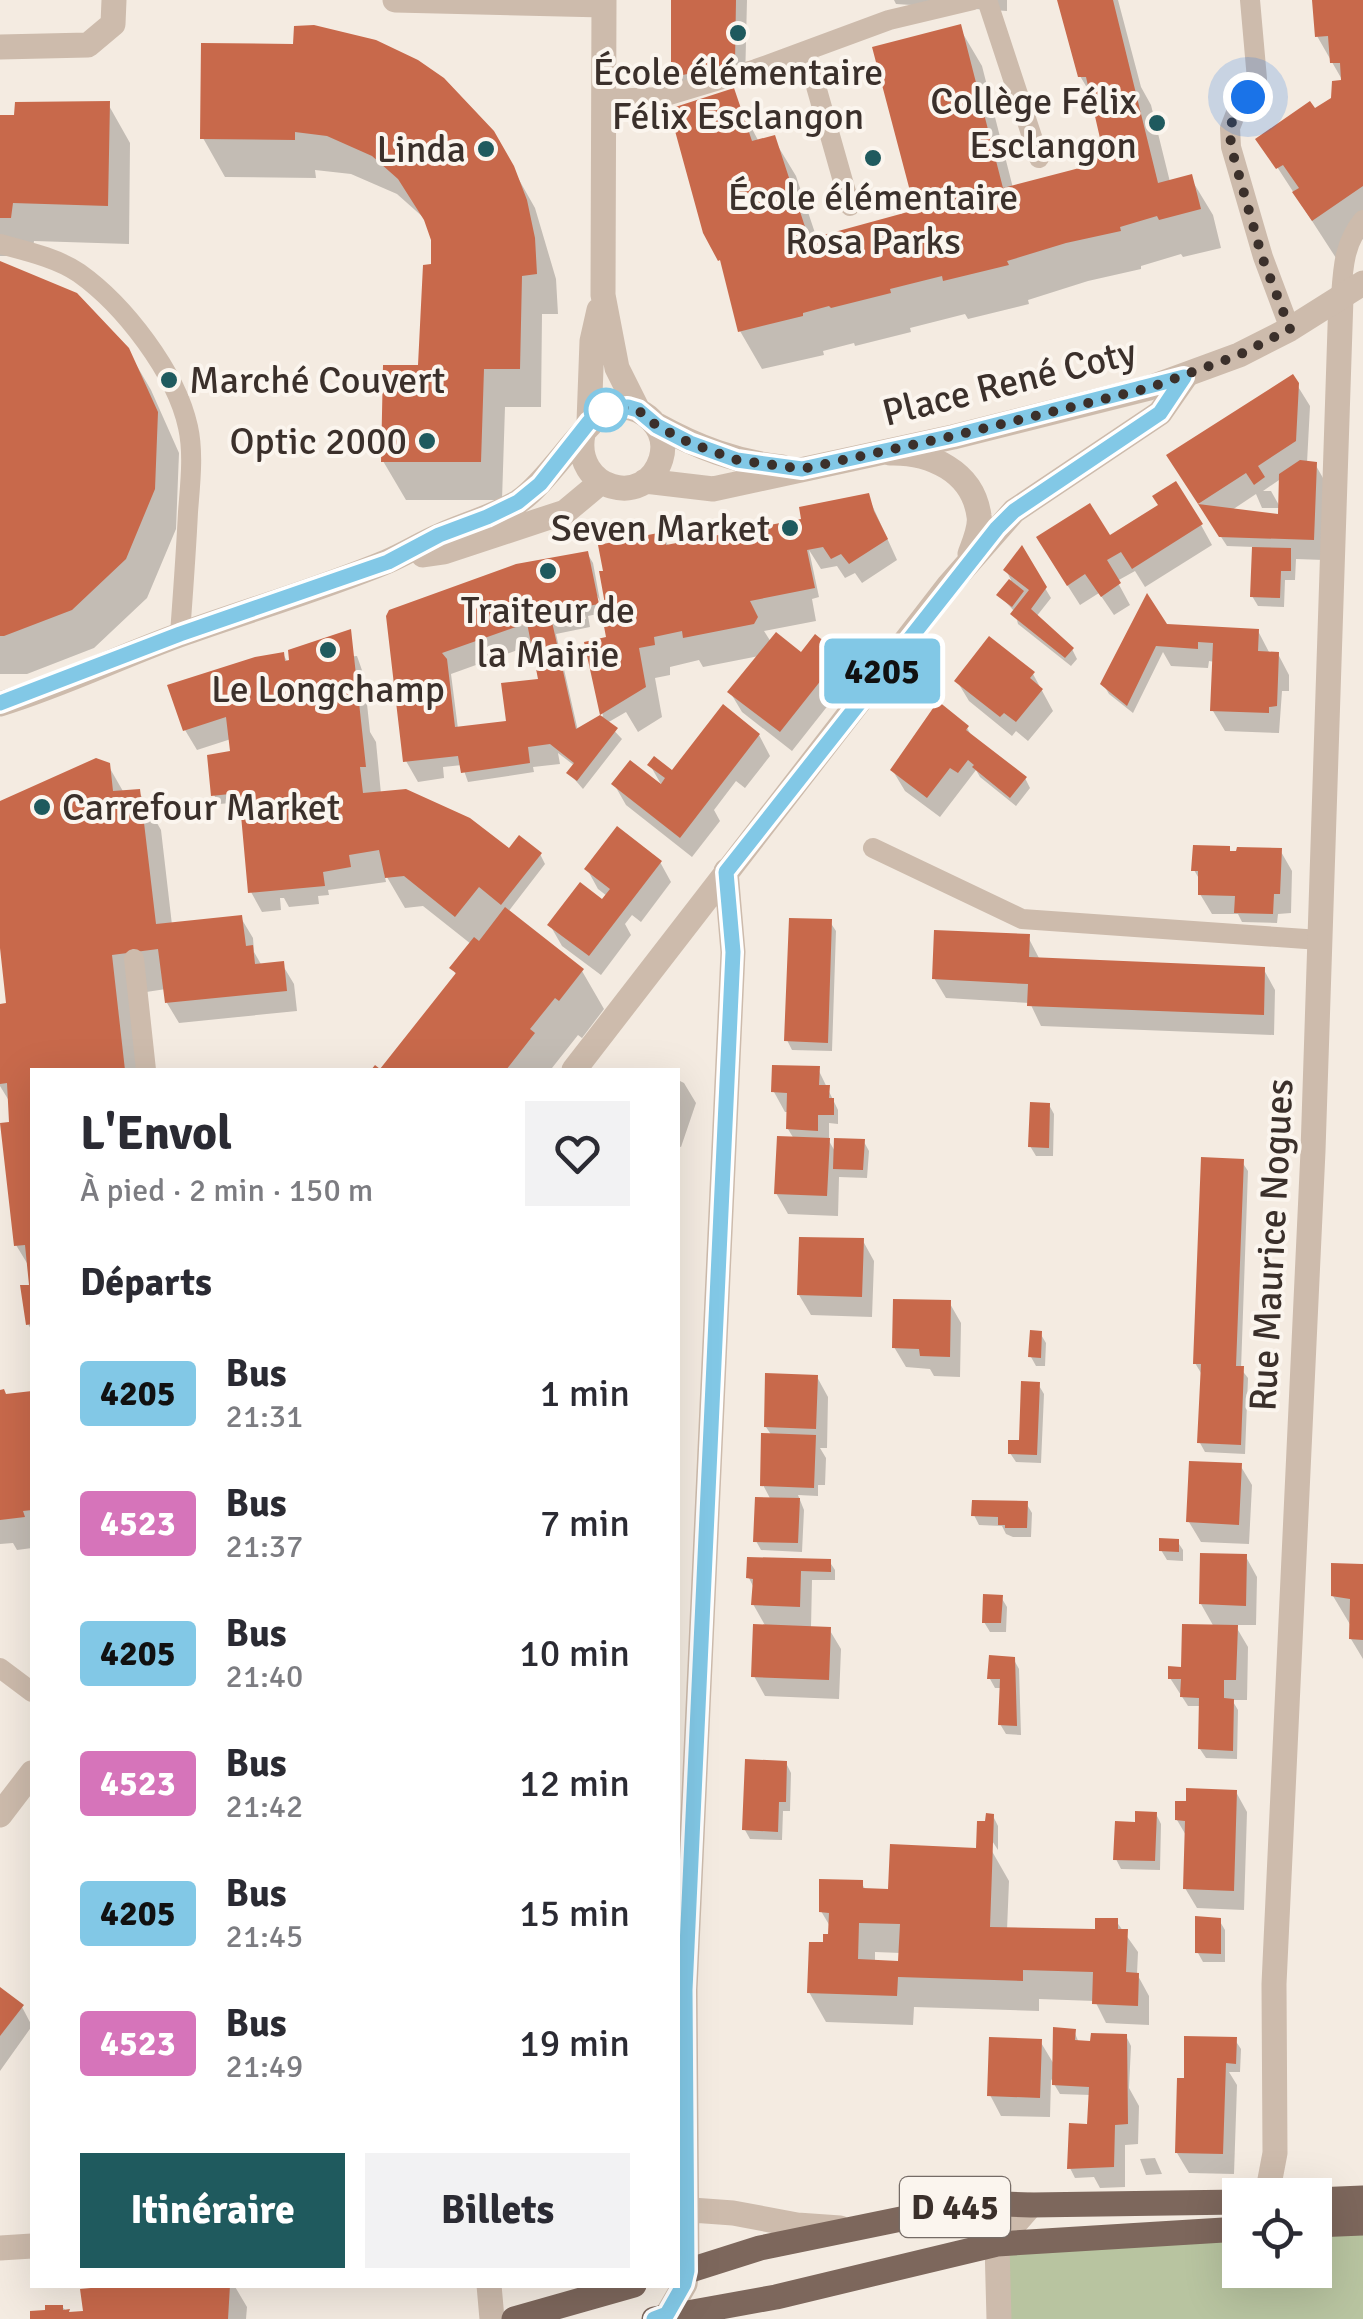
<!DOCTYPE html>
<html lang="fr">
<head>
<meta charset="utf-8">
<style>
  body { margin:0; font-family:Signika,sans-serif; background:#f2f2f3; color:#2b2b33; height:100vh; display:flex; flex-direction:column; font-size:38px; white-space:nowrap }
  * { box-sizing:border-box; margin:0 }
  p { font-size:32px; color:#7c7c81 }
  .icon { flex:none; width:55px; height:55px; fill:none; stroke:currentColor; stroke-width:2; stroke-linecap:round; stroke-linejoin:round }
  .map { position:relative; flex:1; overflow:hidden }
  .sheet { position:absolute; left:30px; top:1068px; width:650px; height:1220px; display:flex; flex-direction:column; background:#fff; border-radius:0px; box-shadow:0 10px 40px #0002 }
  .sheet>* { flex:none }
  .badge { padding:0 20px; border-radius:8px; font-size:35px; line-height:65px }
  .controls { position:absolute; left:1222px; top:2178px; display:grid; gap:20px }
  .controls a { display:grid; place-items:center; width:110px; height:110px; border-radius:0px; background:#fff; box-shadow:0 10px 40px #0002; font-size:50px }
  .you { position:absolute; width:50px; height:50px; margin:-25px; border:8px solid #fff; border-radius:50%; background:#1a73e8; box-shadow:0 0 0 15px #1a73e833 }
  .map>.badge { position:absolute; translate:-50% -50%; box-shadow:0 0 0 5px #fff }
  h2 { padding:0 50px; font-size:38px; line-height:90px }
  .round { display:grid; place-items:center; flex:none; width:105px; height:105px; border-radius:0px; background:#f2f2f3 }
  .summary { display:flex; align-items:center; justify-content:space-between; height:170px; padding:0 50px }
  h1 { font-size:48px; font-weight:700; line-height:75px }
  .button { display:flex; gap:20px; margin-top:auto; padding:20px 50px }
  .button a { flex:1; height:115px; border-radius:0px; background:#1f5a5e; color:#fff; font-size:40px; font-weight:700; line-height:115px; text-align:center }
  .button a+a { background:#f2f2f3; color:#2b2b33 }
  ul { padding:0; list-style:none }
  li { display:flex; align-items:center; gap:30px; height:130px; padding:0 50px }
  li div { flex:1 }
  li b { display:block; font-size:38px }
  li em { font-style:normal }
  li .badge { min-width:110px; font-weight:700; text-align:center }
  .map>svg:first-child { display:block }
  .green { fill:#b8c4a0 }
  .shadow { fill:#0003; fill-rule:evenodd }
  .building { fill:#c8694b; fill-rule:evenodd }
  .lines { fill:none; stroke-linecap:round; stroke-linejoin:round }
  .service { stroke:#cdbbac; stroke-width:20 }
  .minor { stroke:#cdbbac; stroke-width:25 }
  .tertiary { stroke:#cdbbac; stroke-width:25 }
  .primary { stroke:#7d675c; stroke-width:25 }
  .line-casing { stroke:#fff; stroke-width:22 }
  .line { stroke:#82c8e6; stroke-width:15 }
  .walk { stroke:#3b302b; stroke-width:10; stroke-dasharray:0 18 }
  .poi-dot { fill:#1f5a5e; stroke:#fbf5ee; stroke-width:4 }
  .stop-dot { fill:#fff; stroke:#82c8e6; stroke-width:5 }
  .labels { text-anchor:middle; stroke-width:8; stroke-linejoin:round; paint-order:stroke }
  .shield { fill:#fbf5ee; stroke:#756b66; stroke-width:2.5 }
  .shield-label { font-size:35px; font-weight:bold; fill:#3b302b }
  .poi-label { font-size:38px; fill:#3b302b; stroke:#fbf5ee }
  .street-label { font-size:38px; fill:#3b302b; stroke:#fbf5ee }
</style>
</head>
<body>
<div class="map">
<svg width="1363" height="2319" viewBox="0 0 1363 2319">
  <rect width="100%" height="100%" fill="#f4ebe1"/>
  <path class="green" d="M1363,2223v96h-364l-2,-75 243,-15v41h75v-45z"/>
  <path class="shadow" d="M673,0h74l-2,82 -60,15 -12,-20z
    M894,0h113v11l-111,-7z
    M1059,0h59l23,87 10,18 19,77 20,-5 23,38 8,33 -38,9 -2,-3 -40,12v3l-53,12 -60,19 1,4 -61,15 -3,-5 -55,14 1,4 -56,14 -1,-3 -31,8 1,4 -62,14 -22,-38 -8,-240 27,51 14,-4 23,38 21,63 101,-27 41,-185 23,39 31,122 80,-20 11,-21 -12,-51 -12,-20z
    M1315,0h48v239l-27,19 -77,-119 55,-28 19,-12 11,-16 -27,-47z
    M204,46l288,86 43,76 21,71 2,35h-16l-1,93h-36l-3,93h-96l-23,-39 38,-93 13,-102 -1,-26 -9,-22 -27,-24 -46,-20 -36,-4 1,8 -91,-1 -22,-39z
    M108,104l22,39 -1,101 -95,-3 -2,15h-32v-138z
    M0,264l127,85 24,41 28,63 -3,76 -29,69 -53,50 -67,26h-27z
    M1297,385l13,21 -3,57 8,1 12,21 -3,75 -28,-1 -1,21h-10l-1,27 -26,-1 -6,-10 2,-49 -27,-1 -46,-70zM1282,478l-2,29 -9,-16h-8zM1256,494l6,14h18v8l-51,-4z
    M868,496l29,64 -35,23 -7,-10 -10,5 -8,-12 -16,3 -12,-19 10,47 -7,2 4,22 -52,10 7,11 31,14 38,1 5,9 -14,18 6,10 -45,57 -50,-39 -12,-20 29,-36 -56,11 -4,-7 -29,7v8l-15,3 7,39 -24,15 -12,-20 -19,11 15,16 -39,50 -14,-16 6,-7 -17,-13 2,11 -27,3 1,5 -66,10 -6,-17 -19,2 1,11 -26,4 -12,-21 -18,-144 199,-64 6,10 7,38 -5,-9 -4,2 11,19 -14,3 2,11 -34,7 22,97 25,-15 -16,-72 22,-5 1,-21 52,-83 7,12 131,-25zM571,575h5l10,44 -5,1zM534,644l7,36 -33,43 -50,6 -7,-55z
    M1201,525l11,20 -67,42 -10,-16 -18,10 13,24 -16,10 -15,-22 -19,12 -30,-47 60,-20z
    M1022,550l29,48 -15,19 36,32 5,10 -6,7 -53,-42 -3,-12 -16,-17 12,-15 -5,-10z
    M1167,628l91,3 12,23h8l11,21v16h-7l-3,42 -54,-2 -12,-20 2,-49 -6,-1 -1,7 -37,-2 -8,-14 -30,61 -24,-19 -6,-10z
    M283,654l9,16 -1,-8 66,-6 7,20 6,56 6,10 5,52 129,57 30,3 5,10 -37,48 74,59 22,38 -22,29 -4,-3 -26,33 1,2h-170l74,-94 -5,-8 19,-24 -48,-38 -18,2 -21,-36 2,10 -58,8 1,5 -11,1 1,8 -30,3 -5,-9h-4l1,12 -19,2 -11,-20 -9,-90 -23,2 -5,-9 18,-41 -1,-15 -34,11 -12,-20z
    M1033,674l20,37 -25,30 -12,-10 -4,5 -43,-35 -12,-20z
    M967,728l6,10 52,40 5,10 -14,18 -36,-29 -4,-7 -36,47 -35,-26 -12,-20z
    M759,735l11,21 -25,32 -9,-7 -22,29 6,11 -28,36 -66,-52 -12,-21 51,7 -15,-26 22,8z
    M108,765l16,28 15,-1 22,38 11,95 69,-7 12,20 1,14 8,14 20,-2 12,20 3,27 -118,12 -12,-20 -1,-14 -33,5 8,76h-109v261l-4,-7 2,-56 -14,-23 -5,-141 -11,-18v-80l9,-1 -9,-78v-121z
    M1280,850l12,21 -1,42 -13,1 -1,9 -35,-1 -4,-8h-26l-12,-20 1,-12 -7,-12 38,-16z
    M660,862l11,20 -30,40 -9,-7 -7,9 6,11 -30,40 -39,-29 -12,-21 53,-23 4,-6 -9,-7 -11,-20z
    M830,922l6,9 -4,120 -40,-1 -5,-10z
    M1028,937l12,23 224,10 11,20 -1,45 -233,-9 -11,-23 -84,-5 -12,-20z
    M818,1069l20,41v14l-9,-1v18l7,12 28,-11 5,9 -2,27 -28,-1 -1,39 -50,-2 -12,-21 18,-54 -6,-10 1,-17h-4l-11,-20z
    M678,1080l6,3 12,20 -15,44 -3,-1z
    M1049,1105l5,9 -1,42h-17l-6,-10z
    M1242,1162l6,9 -7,198 7,9 -3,76 -40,-2 -5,-9 1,-70 -6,-10z
    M863,1241l11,20 -2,56 -61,-2 -12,-20z
    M949,1302l12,21 -1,54 -26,-1 -4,-7 -24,-2 -12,-20z
    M1040,1333l6,10 -1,23h-9l-5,-9z
    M817,1377l11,20 -1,51h-7l6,10 -1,27h-7v11l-20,-1 6,15 -2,42 -41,-2 -5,-9 15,-41 -8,-15 9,-49 -6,-9z
    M1038,1384l6,10 -3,69 -25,-1 -6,-9 11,-10z
    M0,1392l6,5 26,-3v154l-15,2 -4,-7 -13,1z
    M1240,1465l12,20 -3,59 -48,-2 -12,-20z
    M1026,1503l6,10 -1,24h-18l-7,-3 -4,-8 -23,-1 -5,-10z
    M1177,1541l6,9v11l-16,-1 -6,-10z
    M1246,1557l11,20 -1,48h-21l13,22 -1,53h-15l6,10 -1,49 -31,-1 -6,-9 2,-43h-14l-18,-28 13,-9 31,-42 -13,-23z
    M829,1561l6,9v10h-23l-1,48 18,1 12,20 -2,50 -74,-3 -11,-20 12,-49 -13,-23 1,-16 -5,-10z
    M1363,1566v93l-12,-20v-13l-18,-30z
    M1001,1597l6,10 -1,25h-16l-6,-10z
    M1014,1660l5,9 2,66 -15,-1 -6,-10 2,-36h-7l-5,-9z
    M786,1763l5,10 -1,38h-7l-1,29 -32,-1 -5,-9z
    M1236,1792l11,20 -3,98 -47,-2 -12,-20 2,-51 -10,-17z
    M1156,1814l5,10 -1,46 -39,-1 -5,-10 22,-35z
    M993,1816l5,10v24l-9,-14 -4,3 24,42 -2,49 86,2 23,-11 22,31 -1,22 12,22v29l-43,-2 -11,-22 -56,-2v12l-125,-4 -1,18 -87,-3 -17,-30 21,-55 1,-9 -10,-17 40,-28 5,7 24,2 88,-42zM875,1952l26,1v11l-26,-2z
    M1219,1920l6,10v32h-22l-5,-9z
    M0,1990l22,17 10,19 -32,45z
    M1074,2031l5,12 47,-7 5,10 -2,42 10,18 -1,38 -13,1v42l-25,1 -6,-11 -19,1 -5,-10 20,-42 1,-31 -31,-1 -9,-15 -1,38 -49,-1 -11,-21 50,-54 15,25z
    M1235,2040l6,9 -1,23h-11l8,13 -3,89 -45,-1 -12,-20 9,-73z
    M1155,2158l7,16 -16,1 -6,-16z
    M149,2285h85l13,22 -1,12h-214l30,-12 8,7h16z"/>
  <path class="building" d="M671,0h65l-1,62 -64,16z
    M1057,0h56l45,183 34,-9 9,35 -42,11 -2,-4 -37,11 1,4 -55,12 -59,18 2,4 -66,16 -1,-5 -52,13 1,4 -60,15 -2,-2 -26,7v3l-65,16 -18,-72 -2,1 -15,-28 -34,-124 65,-21 18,53 23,-6 34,104 106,-29 -43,-163 89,-23 42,164 88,-23 11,-18 -16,-70h-8z
    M1312,0h51v186l-51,35 -20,-29 7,-4 -16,-23 -7,4 -21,-30 55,-38 5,7 16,-10 1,-17 9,-1 -1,-17h-10l-2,-27 -13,1z
    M314,25l62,15 42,20 26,18 50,53 20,35 13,34 8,38 2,36 -15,2 -2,93h-36l-3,93h-100l2,-97h35l5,-100 8,-1v-24l-7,-20 -26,-41 -26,-23 -45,-20 -32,-4v8l-95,-1 1,-96 92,1 1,-18z
    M110,101l-2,105 -95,-3 -2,15h-11v-103h14l1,-13z
    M0,261l77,32 52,55 29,64 -3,77 -29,70 -54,51 -68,26h-4z
    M1293,374l6,9 -3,58 -38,25 7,11 -11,8 -8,-12 -48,31 -32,-49z
    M1300,460l17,2 -3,78 -95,-3 -21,-33 80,10 1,-40z
    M1176,481l27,43 -71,45 -11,-17 -14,8 14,23 -20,14 -16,-23 -18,12 -31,-49 54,-34 20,32 48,-30 -6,-9z
    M869,493l5,18 14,28 -39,25 -8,-10 -10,5 -8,-12 -16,3 8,38 -65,13 8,16 -4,7 -71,14 -1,-7 -28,6 1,8 -16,3 7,39 -46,28 18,13 -41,53 -11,-8 8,-10 -24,-19 -22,3 2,16 -69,10 -3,-17 -55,6 -17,-146 3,-6 127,-46 72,-13 11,53 -49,9 26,116 24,-14 -16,-73 22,-5 -4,-21 5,-1 -8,-44h4l-5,-26 65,-13 3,13 135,-26 -2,-12zM527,623l11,56 -37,4 5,38 -51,6 -8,-68 -5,-6z
    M1022,545l25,42 -16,22 43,39 -9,10 -55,-44 19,-24 -26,-20z
    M1252,547l39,1v23h-10l-1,27 -30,-1z
    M1009,579l15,12 -12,16 -16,-12z
    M1147,593l20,31 92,5 -1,22 21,1 -2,54 -8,1v6l-59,-2 3,-68 -15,-1v7l-42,-3 -29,60 -27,-22z
    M351,629l15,138h-6l3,26 43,-4 64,29 39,30 10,-13 23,18 -41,52 -22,-18 -24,30 -51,-41 -19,2 -6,-28 -30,5 2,12 -28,5 2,14 -77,7 -9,-100 -28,3 -4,-41 23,-4 -4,-34 -43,14 -16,-46 88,-28 29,-5 1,9 4,-1 -1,-10z
    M776,632l25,20 14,-18 26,21 -61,77 -53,-40z
    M989,636l46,36 -5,6 13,11 -27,33 -12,-9 -4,4 -46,-36z
    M938,701l31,25 -3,4 61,47 -17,21 -38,-31 2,-2 -6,-5 -10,13 -8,-5 -23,30 -37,-28z
    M723,704l37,30 -80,104 -69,-54 19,-24 31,24 4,-6 -18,-13 7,-9 18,14z
    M96,758l14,5 3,28 27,-2 16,135 86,-9 4,31 7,-1 2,19 29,-3 3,30 -122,12 -7,-54 -46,6 13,115h-93v254l-6,1 -6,-40h9l-4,-40 -11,1 -14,-123 9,-1 -2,-39 -7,1v-80l6,-1 -6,-55v-147z
    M617,826l45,35 -73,95 -42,-31 33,-43 22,17 8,-10 -26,-20z
    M1193,845l37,1v5h6l1,-4 45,1 -2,46h-6l-1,20 -39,-1 1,-17 -37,-1v-24h-7z
    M505,907l79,62 -25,32 -4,-3 -25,31 5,4 -29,37h-135l4,-5 5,4 76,-96 -7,-5 25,-31 5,4z
    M789,918l43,1 -4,124 -44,-2z
    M934,930l96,4 -1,23 236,10 -1,48 -237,-9 1,-22 -96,-5z
    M772,1065l48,1 -1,19h11l-1,13h5v17h-16v16l-32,-2 1,-36 -16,-1z
    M1030,1102l20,1 -1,45 -21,-1z
    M777,1136l53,2 -3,58 -53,-2z
    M834,1138l31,1 -2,31 -30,-1z
    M1201,1157l43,2 -8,207h8l-3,79 -44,-2 4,-79h-8z
    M799,1237l65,1 -2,59 -65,-2z
    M893,1299l58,1 -1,57 -30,-1 -1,-7 -27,-1z
    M1030,1330l12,1 -1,27 -13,-1z
    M765,1373l53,2 -2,54 -52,-2z
    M1021,1381l19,1 -3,73 -29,-1v-14h11z
    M4,1389l2,5 26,-3v119l-9,1 2,6 -25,3v-130z
    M761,1433l55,2 -2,53 -54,-2z
    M1189,1461l53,2 -3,62 -53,-3z
    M755,1497l45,1 -2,45 -45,-1z
    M972,1500l56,1 -1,27h-22v-3h-7v-8l-27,-1z
    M1159,1538l20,1v13l-20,-1z
    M1200,1553l47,1 -1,52 -47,-2z
    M747,1557l84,2v13l-30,-1 -1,36 -49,-2 2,-26 -7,-1z
    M1331,1563l32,1v76l-14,-1 1,-40 -19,-3z
    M983,1594l20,1 -2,28h-19z
    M753,1624l78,3 -2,53 -78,-3z
    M1182,1624l56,1 -2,55h-12v18l10,1 -1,52 -35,-2 1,-51 -19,-1 1,-18h-13v-13l13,1z
    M989,1655l26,2 2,69 -19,-1 2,-46h-13z
    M745,1759l42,2 -1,41h-7l-1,30 -36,-2z
    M1186,1788l51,2 -3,101 -51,-2 2,-68 -10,-1v-19h11z
    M1135,1811l22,1 -2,49 -42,-1 2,-39 20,1z
    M986,1813l8,1 -4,113 105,2v-11h23v11h10l-2,43 13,1 -1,33 -46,-2 1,-32 -70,-2v11l-125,-4 -1,19 -90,-3 2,-51h14v-8h5l1,-21 -10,-1v-33l44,1v8l25,1 2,-45 86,4 1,-27h8zM859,1923l41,1 -2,37 -40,-2z
    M1195,1916l26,2v36l-26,-1z
    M0,1987l24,18 -24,31z
    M1053,2027l23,2 -1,11 15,1 1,-8 36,1 1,90 -13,1 -1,42 -47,2 2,-46 18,1 2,-37 -37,-2z
    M1184,2036l53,1 -1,27 -10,-1 -3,91 -48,-1 2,-75h7z
    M989,2037l53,2 -2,59 -53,-2z
    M123,2285h107l-2,34h-198v-8l15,-1v-5h18v5l7,-1 -1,3 14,-1 -3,-22z"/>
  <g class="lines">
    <path class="service" d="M987,0l52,158
      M1250,0l7,79 -8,18 -12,13 -7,18 1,19 32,110 27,72
      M806,51l44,155
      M603,99l60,-2 93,-28 133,-49 84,-20
      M0,244c26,7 57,14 79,29 45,32 97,99 109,154 6,27 2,58 0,85 -2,41 -5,81 -8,122
      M1341,297c2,-30 3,-53 22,-77
      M873,848l149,71 298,21
      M134,959l12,111
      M0,1668l32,24"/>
    <path class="minor" d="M395,0l209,5
      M604,0l-1,295 14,73 21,42
      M0,47l88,-2 25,-21 1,-24
      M589,422l3,-81 7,-31
      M890,453c40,-1 83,18 89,63 2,11 -5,27 -9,38
      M574,1070l375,-485 65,-74 146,-98 25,-36
      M0,1815l32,-42
      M1267,2195l8,-42 -1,-169 39,-833 28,-854
      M678,2209l55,4 64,12 43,3
      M0,2248l32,-2
      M489,2285l3,34
      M667,2315l18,-31 2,-13 -2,-282 48,-1037 -7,-81
      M999,2319l-2,-75 34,-39"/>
    <path class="tertiary" d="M657,425c40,22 79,37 125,42
      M645,481l68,8 240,-52 196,-49 90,-33 51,-26 73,-46
      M423,555l21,-3 121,-40 36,-30
      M0,704c63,-19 123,-49 185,-71 67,-24 136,-44 201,-71 19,-8 36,-19 55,-27 25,-11 53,-19 77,-33 31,-20 72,-90 96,-94 29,-5 56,21 47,51 -16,51 -89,30 -78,-25"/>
    <path class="primary" d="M1315,2200l48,-2
      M1315,2225l48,-2
      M678,2274l82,-26 219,-45 52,2 209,-3
      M514,2319l120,-34
      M654,2319l122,-22 221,-53 243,-15"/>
  </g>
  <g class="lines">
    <defs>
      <path id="line" d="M0,703l180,-69 208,-72 51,-27 48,-18 31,-15 22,-18 49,-62 17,-12 22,-3 10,3 19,16 33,17 47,17 65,9 151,-33 231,-59 -24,36 -146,98 -17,17 -271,344 7,80 -48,1038 2,281 -3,13 -17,30 -13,5"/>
    </defs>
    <use href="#line" class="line-casing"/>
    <use href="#line" class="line"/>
    <path class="walk" d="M606,410l10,-3 22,3 19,16 33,17 47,17 65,9 151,-33 196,-48 90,-33 51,-26 -28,-72 -31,-110 -1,-19 6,-18 12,-13"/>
  </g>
  <g class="poi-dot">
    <circle cx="738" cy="33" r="10"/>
    <circle cx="1157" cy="123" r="10"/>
    <circle cx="486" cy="149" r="10"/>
    <circle cx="873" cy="158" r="10"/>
    <circle cx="169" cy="380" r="10"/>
    <circle cx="427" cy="441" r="10"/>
    <circle cx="790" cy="528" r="10"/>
    <circle cx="548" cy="571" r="10"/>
    <circle cx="328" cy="650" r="10"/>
    <circle cx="42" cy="807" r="10"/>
  </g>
  <circle class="stop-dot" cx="606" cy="410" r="20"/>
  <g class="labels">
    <rect class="shield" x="900" y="2177" width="110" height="60" rx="8"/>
    <g class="shield-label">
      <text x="955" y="2219">D 445</text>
    </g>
    <g class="poi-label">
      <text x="738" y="85">École élémentaire<tspan x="738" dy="44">Félix Esclangon</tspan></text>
      <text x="1137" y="114" text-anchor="end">Collège Félix<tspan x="1137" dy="44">Esclangon</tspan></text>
      <text x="466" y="162" text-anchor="end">Linda</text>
      <text x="873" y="210">École élémentaire<tspan x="873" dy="44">Rosa Parks</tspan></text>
      <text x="189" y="393" text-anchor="start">Marché Couvert</text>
      <text x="407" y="454" text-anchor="end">Optic 2000</text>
      <text x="770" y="541" text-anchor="end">Seven Market</text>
      <text x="548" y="623">Traiteur de<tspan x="548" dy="44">la Mairie</tspan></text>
      <text x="328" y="702">Le Longchamp</text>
      <text x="62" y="820" text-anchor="start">Carrefour Market</text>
    </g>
    <g class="street-label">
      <text transform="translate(1009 382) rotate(-14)" y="13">Place René Coty</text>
      <text transform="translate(1271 1245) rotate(-87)" y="13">Rue Maurice Nogues</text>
    </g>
  </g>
</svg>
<div class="controls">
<a><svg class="icon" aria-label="locate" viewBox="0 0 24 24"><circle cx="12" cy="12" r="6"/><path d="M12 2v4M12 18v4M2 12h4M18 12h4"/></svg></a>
</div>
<div class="you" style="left:1248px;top:97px"></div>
<b class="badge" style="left:882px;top:671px;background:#82c8e6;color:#111">4205</b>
<section class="sheet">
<div class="summary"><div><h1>L'Envol</h1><p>À pied · 2 min · 150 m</p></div><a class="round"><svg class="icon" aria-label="heart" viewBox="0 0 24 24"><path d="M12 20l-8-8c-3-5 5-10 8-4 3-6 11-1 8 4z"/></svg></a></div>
<h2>Départs</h2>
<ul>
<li><span class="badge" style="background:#82c8e6;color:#111">4205</span><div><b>Bus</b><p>21:31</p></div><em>1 min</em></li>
<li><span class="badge" style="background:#d674ba;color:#fff">4523</span><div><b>Bus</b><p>21:37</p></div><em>7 min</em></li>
<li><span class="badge" style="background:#82c8e6;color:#111">4205</span><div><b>Bus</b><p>21:40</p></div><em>10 min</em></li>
<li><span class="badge" style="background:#d674ba;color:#fff">4523</span><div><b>Bus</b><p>21:42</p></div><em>12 min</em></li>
<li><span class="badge" style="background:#82c8e6;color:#111">4205</span><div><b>Bus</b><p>21:45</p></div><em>15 min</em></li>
<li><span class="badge" style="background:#d674ba;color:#fff">4523</span><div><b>Bus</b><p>21:49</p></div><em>19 min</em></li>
</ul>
<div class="button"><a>Itinéraire</a><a>Billets</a></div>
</section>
</div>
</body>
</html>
